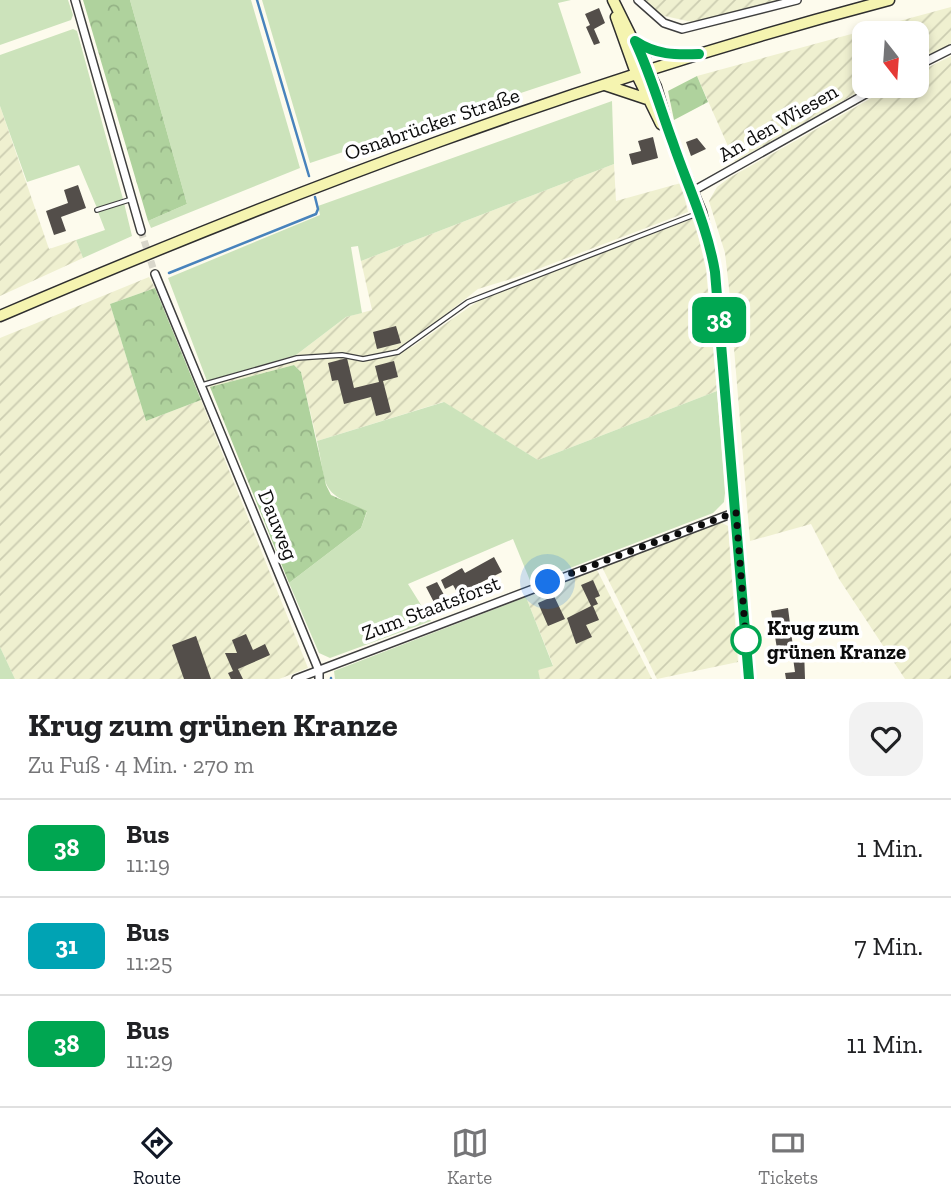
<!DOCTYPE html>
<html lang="de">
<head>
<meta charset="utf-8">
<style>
  body { margin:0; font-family:"Zilla Slab",serif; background:#f2f2f2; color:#202124; height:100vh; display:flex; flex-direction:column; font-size:26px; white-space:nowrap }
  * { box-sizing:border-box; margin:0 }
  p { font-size:23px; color:#757577 }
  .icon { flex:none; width:38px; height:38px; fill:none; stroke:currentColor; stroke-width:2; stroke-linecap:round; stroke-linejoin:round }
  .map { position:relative; height:679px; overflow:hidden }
  .sheet { display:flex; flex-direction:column; background:#fff; flex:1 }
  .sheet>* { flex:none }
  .badge { padding:0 14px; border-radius:10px; font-size:24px; line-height:46px }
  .needle { width:46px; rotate:163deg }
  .controls { position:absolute; left:852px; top:21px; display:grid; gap:14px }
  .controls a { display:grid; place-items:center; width:77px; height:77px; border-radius:14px; background:#fff; box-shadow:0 4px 10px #0003; font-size:35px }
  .you { position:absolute; width:35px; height:35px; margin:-18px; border:5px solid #fff; border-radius:50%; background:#1a73e8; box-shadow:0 0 0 10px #1a73e833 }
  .map>.badge { position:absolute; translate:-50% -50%; box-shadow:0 0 0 4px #fff }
  .round { display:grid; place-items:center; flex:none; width:74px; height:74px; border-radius:21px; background:#f2f2f2 }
  .head { display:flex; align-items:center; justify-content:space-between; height:119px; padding:0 28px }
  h1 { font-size:33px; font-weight:700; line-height:52px }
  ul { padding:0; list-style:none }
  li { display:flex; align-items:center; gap:21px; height:98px; padding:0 28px; border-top:2px solid #e0e0e0 }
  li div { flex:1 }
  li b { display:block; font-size:26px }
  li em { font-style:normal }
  li .badge { min-width:77px; font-weight:700; text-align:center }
  .tab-bar { display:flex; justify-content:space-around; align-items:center; height:98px; border-top:2px solid #e0e0e0; background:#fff; font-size:19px; color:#757577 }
  .tab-bar a { display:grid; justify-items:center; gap:4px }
  .tab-bar .current { color:#111827 }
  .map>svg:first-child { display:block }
  .farmland { fill:url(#farmland-furrows) }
  .grass { fill:#cce3bb }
  .forest { fill:url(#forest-crowns) }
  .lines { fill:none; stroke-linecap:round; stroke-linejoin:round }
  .stream { stroke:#4883bc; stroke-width:2.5 }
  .building { fill:#534e4a }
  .street-tunnel { stroke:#d9d7cb; stroke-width:7; stroke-dasharray:7 3.5; stroke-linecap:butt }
  .lane-casing { stroke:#3f3f3f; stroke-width:6 }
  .street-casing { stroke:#3f3f3f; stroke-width:10 }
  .secondary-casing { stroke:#2e2e2e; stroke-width:13 }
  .lane { stroke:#fff; stroke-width:3.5 }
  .street { stroke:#fff; stroke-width:7 }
  .secondary { stroke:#f5f4b0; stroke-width:10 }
  .line-casing { stroke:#fff; stroke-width:16 }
  .line { stroke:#00a651; stroke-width:10 }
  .walk { stroke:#0c0c0c; stroke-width:7; stroke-dasharray:0 12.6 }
  .stop-dot { fill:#fff; stroke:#00a651; stroke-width:3.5 }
  .labels { text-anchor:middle; stroke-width:7; stroke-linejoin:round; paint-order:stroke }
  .street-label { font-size:21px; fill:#0c0c0c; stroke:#fff }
  .stop-label { font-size:21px; font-weight:bold; fill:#0c0c0c; stroke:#fff; text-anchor:start }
</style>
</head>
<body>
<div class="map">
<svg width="951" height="679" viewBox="0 0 951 679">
  <defs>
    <pattern id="farmland-furrows" width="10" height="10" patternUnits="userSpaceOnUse" patternTransform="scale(1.75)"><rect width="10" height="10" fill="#eff0d0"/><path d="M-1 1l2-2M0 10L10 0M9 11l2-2" fill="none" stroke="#cccdb1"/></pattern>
    <pattern id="forest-crowns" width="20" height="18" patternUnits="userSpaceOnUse" patternTransform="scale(1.75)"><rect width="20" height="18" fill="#afd29d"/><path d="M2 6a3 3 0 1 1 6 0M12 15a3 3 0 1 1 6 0" fill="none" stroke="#95b386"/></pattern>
  </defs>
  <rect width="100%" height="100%" fill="#fdfbed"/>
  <path class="farmland" d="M646,0h137l-82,24 -41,-9z
    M951,7v37l-34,17v-28h-53v53h5l-134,76 -38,-86z
    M951,56v623h-46l-66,-100 -28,-55 -61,17 -21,-253 -4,-35 -16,-52 8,-14 12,-9 164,-92h24v-13z
    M0,106l49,143 27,-9 7,18 -83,38z
    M614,164l2,37 65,-18 7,29 -171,65 -39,12 -70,55 4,3 69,-48 213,-81 12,51 11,122 -179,69 -95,-58 -126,39 -16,-69 -7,-7 -84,22 -3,-6 89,-26 50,-38 26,-7 -11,-49z
    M149,277l6,11 -45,16 36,117 55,-21 107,268 -29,11h-264l-15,-32v-309z
    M720,522l8,4 10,136 -81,17 -55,-112z
    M597,570l55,109h-112l-3,-9 16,-5 -27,-68z"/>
  <path class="grass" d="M0,0h68l5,15 -2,5 -71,25z
    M130,0h121l49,168 -149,60 -3,-7 39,-17z
    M262,0h309l-13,3 23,70 -271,90z
    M73,29l4,2 46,168 -26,9 -18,-43 -52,17 -27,-76v-51z
    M612,101l2,63 -253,97 -3,-15 -7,1 11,66 -16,4 -50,38 -89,26 -39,-103 152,-63 -2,-9z
    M124,203l8,33 -49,22 -7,-18 29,-10 -7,-18z
    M717,391l8,102 -1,9 -11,11 -182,70 -18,-44 -105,45 23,37 -101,37 -11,-5 -30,-70 72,-55 6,-16c-48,-22 -39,-20 -50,-71l127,-39 94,58z
    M526,597l27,69 -15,4 2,9h-205l-1,-8z
    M0,647l15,32h-15z"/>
  <path class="forest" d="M83,0h47l57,204 -39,17z
    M697,76l11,26 -34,18 -6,-29z
    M155,288l46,112 -55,21 -36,-117z
    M294,365l7,7 25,113 5,10 36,16 -6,17 -72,55 -79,-196z"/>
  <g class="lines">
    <path class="stream" d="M257,0l52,176
      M169,273l147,-59 2,-5 -3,-12
      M331,678v1"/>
  </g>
  <path class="building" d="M599,8l6,15 -11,6 6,14 -6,2 -8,-18 4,-2 -5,-11z
    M653,137l5,21 -26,7 -3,-11 12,-3 -3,-10z
    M697,138l9,11 -15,7 -5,-14z
    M78,185l8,23 -25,9 5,14 -12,4 -8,-24 22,-8 -4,-13z
    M396,326l5,17 -24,6 -4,-17z
    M347,358l7,30 25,-6 -4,-16 19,-5 4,16 -15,4 8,31 -15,4 -5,-19 -27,7 -6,-24 -6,1 -4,-18z
    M494,557l8,15 -44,22 -5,-9 -8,4 -4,-9 21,-12 3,5z
    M593,580l7,16 -5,2 3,6 -5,2 6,14 -13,5 6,12 -16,7 -9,-26 24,-12 -10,-21z
    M437,582l12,22 -11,6 -12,-23z
    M554,596l11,23 -17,7 -10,-23z
    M788,608l5,39 -16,2 -6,-38z
    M246,634l7,16 12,-6 5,11 -32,14 5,10h-12l-3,-6 5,-2 -8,-18h12l-5,-13z
    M196,636l15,43h-27l-12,-34z
    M804,649l1,30h-19l-1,-6 10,-1 -3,-21z"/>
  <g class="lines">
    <path class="street-tunnel" d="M141,231l14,43"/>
    <defs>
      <path id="lane" d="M97,210l35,-11
        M202,385l95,-27 45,-3 21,4 35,-7 70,-50 231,-89"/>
      <path id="street" d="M75,0l66,231
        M638,0l26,23 18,6 115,-29
        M917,66l34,-17
        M693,191l187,-105
        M155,274l164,397v8
        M296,679l440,-167"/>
      <path id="secondary" d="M613,0l43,87 17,58 28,67 14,60 34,407
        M616,17l20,56 25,51
        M635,41l15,10 36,4
        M605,85l42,14
        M0,316c290,-124 584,-236 889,-316"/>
    </defs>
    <use href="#lane" class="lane-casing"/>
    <use href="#street" class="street-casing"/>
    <use href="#secondary" class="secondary-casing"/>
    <use href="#lane" class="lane"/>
    <use href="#street" class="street"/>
    <use href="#secondary" class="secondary"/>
  </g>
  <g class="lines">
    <defs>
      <path id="line" d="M699,54c-24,1 -43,1 -64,-13 16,34 25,67 38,102 15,44 34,82 42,129l34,407"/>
    </defs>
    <use href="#line" class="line-casing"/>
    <use href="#line" class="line"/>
    <path class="walk" d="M548,582l188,-70 10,128"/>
  </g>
  <circle class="stop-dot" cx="746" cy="640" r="14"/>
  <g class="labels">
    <g class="street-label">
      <text transform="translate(778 123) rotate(-30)" y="7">An den Wiesen</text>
      <text transform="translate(432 124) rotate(-19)" y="7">Osnabrücker Straße</text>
      <text transform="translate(278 525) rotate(68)" y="7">Dauweg</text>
      <text transform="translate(431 608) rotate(-21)" y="7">Zum Staatsforst</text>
    </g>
    <g class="stop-label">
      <text x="767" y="635">Krug zum<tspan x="767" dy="24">grünen Kranze</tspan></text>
    </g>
  </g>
</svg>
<div class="controls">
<a><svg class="needle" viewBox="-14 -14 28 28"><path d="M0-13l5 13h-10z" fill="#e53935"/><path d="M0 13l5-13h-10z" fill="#757577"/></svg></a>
</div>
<div class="you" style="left:548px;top:582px"></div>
<b class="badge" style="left:719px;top:320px;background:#00a651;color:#fff">38</b>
</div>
<section class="sheet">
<div class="head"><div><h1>Krug zum grünen Kranze</h1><p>Zu Fuß · 4 Min. · 270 m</p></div><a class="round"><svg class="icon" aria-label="heart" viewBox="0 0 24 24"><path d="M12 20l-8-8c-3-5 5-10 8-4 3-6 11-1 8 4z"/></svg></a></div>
<ul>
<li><span class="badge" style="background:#00a651;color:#fff">38</span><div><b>Bus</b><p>11:19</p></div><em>1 Min.</em></li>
<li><span class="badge" style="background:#00a3b4;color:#fff">31</span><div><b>Bus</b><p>11:25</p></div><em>7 Min.</em></li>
<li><span class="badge" style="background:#00a651;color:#fff">38</span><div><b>Bus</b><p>11:29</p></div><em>11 Min.</em></li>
</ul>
</section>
<nav class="tab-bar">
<a class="current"><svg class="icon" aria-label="directions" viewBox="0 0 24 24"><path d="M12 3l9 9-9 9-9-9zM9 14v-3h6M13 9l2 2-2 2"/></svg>Route</a>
<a><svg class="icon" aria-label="map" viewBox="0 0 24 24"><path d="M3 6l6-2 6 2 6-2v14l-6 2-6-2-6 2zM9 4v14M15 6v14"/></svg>Karte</a>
<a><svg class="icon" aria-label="tickets" viewBox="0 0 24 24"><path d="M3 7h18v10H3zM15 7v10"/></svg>Tickets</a>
</nav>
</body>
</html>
